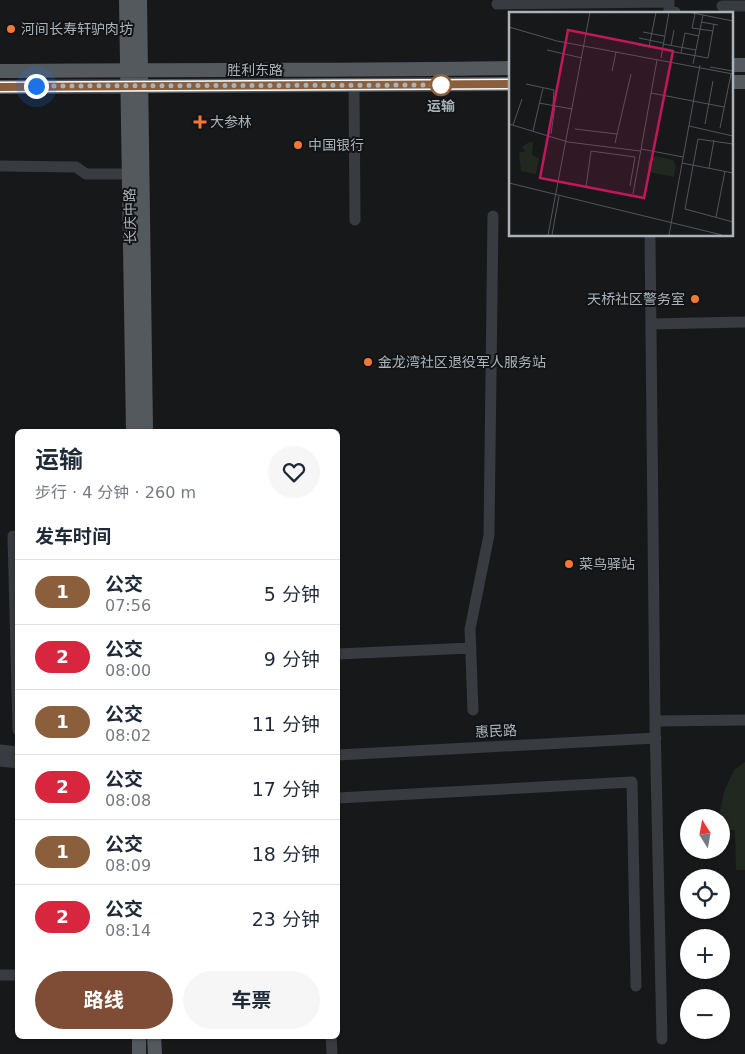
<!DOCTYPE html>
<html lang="zh">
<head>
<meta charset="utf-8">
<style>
  body { margin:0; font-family:"DejaVu Sans","Noto Sans SC",sans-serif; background:#f6f6f7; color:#1f2937; height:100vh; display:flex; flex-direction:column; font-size:19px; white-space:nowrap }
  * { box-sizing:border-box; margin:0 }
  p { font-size:16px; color:#747a83 }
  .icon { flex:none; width:28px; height:28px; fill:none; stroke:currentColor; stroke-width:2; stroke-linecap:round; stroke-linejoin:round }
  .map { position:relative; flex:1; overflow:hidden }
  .side { position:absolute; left:15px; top:429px; width:325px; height:610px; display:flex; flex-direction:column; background:#fff; border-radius:8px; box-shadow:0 1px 4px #0004 }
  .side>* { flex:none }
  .badge { padding:0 10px; border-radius:16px; font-size:18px; line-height:32px }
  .needle { width:32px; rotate:349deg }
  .fabs { position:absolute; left:680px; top:809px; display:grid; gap:10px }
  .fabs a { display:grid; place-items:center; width:50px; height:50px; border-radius:50%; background:#fff; box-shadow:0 1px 4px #0004; font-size:25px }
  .you { position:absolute; width:25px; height:25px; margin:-12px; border:4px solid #fff; border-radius:50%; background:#1a73e8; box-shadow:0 0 0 8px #1a73e833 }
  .map>.badge { position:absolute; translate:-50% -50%; box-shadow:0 0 0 2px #fff }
  h2 { padding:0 20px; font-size:19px; line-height:45px }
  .round { display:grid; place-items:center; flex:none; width:52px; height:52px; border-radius:26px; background:#f6f6f7 }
  .summary { display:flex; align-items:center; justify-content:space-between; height:85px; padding:0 20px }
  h1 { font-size:24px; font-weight:700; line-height:38px }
  .cta { display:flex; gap:10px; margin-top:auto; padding:10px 20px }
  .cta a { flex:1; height:58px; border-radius:30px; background:#7f4d36; color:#fff; font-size:20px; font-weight:700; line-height:58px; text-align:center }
  .cta a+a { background:#f6f6f7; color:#1f2937 }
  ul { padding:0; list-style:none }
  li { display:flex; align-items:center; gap:15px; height:65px; padding:0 20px; border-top:1px solid #e0e1e3 }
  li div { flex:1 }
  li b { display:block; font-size:19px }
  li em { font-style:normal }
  li .badge { min-width:55px; font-weight:700; text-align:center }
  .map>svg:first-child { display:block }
  .grass { fill:#20281f }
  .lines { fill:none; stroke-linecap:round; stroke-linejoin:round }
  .minor { stroke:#383b3f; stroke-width:11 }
  .major { stroke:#54595e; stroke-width:14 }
  .line-casing { stroke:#fff; stroke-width:11 }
  .line { stroke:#8b5e3c; stroke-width:8 }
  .walk { stroke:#a9b3b9; stroke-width:5; stroke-dasharray:0 9 }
  .poi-dot { fill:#f47835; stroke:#121315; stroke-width:2 }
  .stop-dot { fill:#fff; stroke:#8b5e3c; stroke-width:2.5 }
  .labels { text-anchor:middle; stroke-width:4; stroke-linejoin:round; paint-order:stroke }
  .poi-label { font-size:14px; fill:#a9b3b9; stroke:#121315; text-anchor:start }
  .street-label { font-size:14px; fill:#a9b3b9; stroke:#121315 }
  .stop-label { font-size:14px; font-weight:bold; fill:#a9b3b9; stroke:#121315 }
  .inset-road { fill:none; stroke:#51565a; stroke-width:1 }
  .view { fill:#c2185b; fill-opacity:0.15; stroke:#c2185b; stroke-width:2.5 }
  .inset-edge { fill:none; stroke:#a9b3b9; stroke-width:2.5 }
</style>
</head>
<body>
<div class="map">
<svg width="745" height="1054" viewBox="0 0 745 1054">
  <rect width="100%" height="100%" fill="#17181a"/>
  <path class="grass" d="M745,762v108h-9l-1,-40h-11l-4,-20 5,-21 9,-19z"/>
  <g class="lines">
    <path class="minor" d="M669,0v12h6v2
      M497,4l172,-2
      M722,6h23
      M354,86l1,134
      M0,166l76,1 10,7h43
      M650,235l5,486 7,318
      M651,324l94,-2
      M13,536l5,194
      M338,654l133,-6
      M473,710l-3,-81 19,-94 4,-319
      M655,721l90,-1
      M0,750l18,2
      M338,755l318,-17
      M0,761l18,2
      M338,798l294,-16 4,204
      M0,975h18
      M331,1036l1,17"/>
    <path class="major" d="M126,0l7,431
      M140,0l6,431
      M731,65h14
      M0,71c170,-2 340,0 510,-3
      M731,82h14
      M0,87l510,-3
      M139,1036v18
      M154,1036l1,18"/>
  </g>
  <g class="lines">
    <defs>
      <path id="line" d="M0,87l510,-3"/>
    </defs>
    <use href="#line" class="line-casing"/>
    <use href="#line" class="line"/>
    <path class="walk" d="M36,86l405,-1"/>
  </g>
  <g class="poi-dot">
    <circle cx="11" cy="29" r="5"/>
    <path d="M197.5 114.5h5v5h5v5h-5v5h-5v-5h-5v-5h5z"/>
    <circle cx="298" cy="145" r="5"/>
    <circle cx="695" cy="299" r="5"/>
    <circle cx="368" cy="362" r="5"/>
    <circle cx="569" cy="564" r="5"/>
  </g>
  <circle class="stop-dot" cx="441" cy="85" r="10"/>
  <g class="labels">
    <g class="poi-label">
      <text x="21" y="34">河间长寿轩驴肉坊</text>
      <text x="210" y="127">大参林</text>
      <text x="308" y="150">中国银行</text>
      <text x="685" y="304" text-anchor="end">天桥社区警务室</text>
      <text x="378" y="367">金龙湾社区退役军人服务站</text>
      <text x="579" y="569">菜鸟驿站</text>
    </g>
    <g class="street-label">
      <text x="255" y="75">胜利东路</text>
      <text transform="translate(130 216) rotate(-91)" y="5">长庆中路</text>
      <text transform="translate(496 731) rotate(-3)" y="5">惠民路</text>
    </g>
    <g class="stop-label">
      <text x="441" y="111">运输</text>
    </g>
  </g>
  <g transform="translate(509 12)">
    <rect width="224" height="224" fill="#17181a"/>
    <path d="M20,130h4l-1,13 7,3 -3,16 -15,-3 -2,-18 6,-2 -3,-4zM147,144l17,4 3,6 -2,11 -26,-5v-11z" fill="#20281f"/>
    <path class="inset-road" d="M179,0l45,9M186,2l-3,14 21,3M192,10l17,3M0,15l48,14 176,33M134,20l21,4M130,26l24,5M154,32l33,6M129,33l24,4M162,34l3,-16M140,35l7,-35M38,38l35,8M160,39l39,7 6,-34M172,41l4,-20 14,3M152,46l8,-46M184,52l10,-49M201,55l23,4M103,59l4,-19M17,72l28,6 -1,15M142,81l73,14M30,91l33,6M0,112l59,18 72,9M196,112l8,-43M4,113l9,-26M180,114l44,10M211,116l11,-54M66,117l42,5M24,119l10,-43M42,122l4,-28M106,131l16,-69M224,132l-35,-5 -13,70 48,13M132,137l42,8M173,151l51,10M200,156l5,-28M0,171l213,52M77,175l5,-36 44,6 -5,29M124,182l24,-134M207,205l9,-46M39,223l42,-223M43,223l7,-39M160,223l31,-170"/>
    <path class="view" d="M59,18l105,21 -29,147 -104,-20z"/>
    <rect width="224" height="224" class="inset-edge"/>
  </g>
</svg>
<div class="fabs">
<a><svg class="needle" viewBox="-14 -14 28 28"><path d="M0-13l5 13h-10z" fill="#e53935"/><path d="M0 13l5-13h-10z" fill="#747a83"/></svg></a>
<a><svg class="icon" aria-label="locate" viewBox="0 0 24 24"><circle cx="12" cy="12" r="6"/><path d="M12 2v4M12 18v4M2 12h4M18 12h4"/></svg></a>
<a>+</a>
<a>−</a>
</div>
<div class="you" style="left:36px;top:86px"></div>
<section class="side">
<div class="summary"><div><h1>运输</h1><p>步行 · 4 分钟 · 260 m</p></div><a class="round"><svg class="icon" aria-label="heart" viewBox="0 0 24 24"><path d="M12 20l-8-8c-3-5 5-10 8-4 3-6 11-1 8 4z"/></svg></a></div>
<h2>发车时间</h2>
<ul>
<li><span class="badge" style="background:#8b5e3c;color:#fff">1</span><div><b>公交</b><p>07:56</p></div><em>5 分钟</em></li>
<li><span class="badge" style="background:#d7263d;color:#fff">2</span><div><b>公交</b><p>08:00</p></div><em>9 分钟</em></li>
<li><span class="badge" style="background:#8b5e3c;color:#fff">1</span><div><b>公交</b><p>08:02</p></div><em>11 分钟</em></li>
<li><span class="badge" style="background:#d7263d;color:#fff">2</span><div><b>公交</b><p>08:08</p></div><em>17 分钟</em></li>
<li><span class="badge" style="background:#8b5e3c;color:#fff">1</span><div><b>公交</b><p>08:09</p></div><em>18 分钟</em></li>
<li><span class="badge" style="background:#d7263d;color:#fff">2</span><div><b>公交</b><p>08:14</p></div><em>23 分钟</em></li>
</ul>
<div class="cta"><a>路线</a><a>车票</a></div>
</section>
</div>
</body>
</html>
